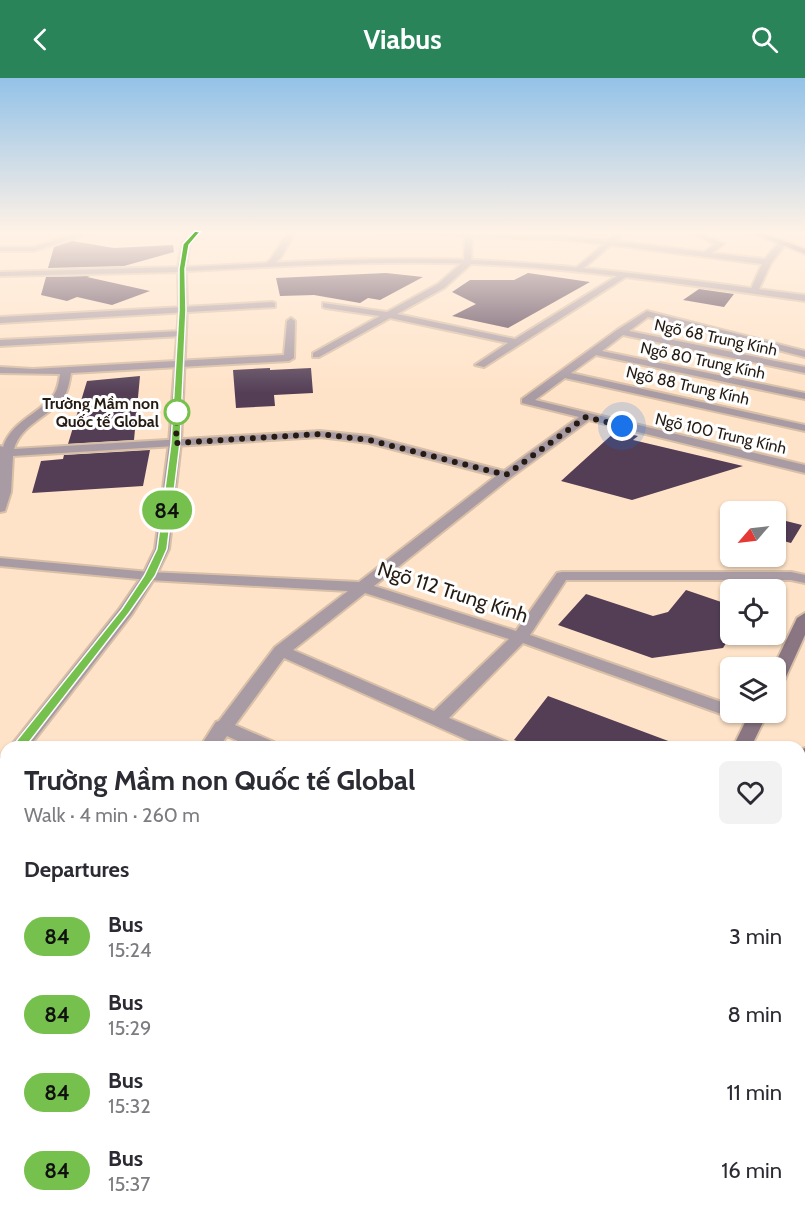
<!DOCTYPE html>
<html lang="en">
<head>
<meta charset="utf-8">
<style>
  body { margin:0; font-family:Cabin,sans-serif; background:#f2f2f3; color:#2b2b33; height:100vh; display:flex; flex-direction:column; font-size:22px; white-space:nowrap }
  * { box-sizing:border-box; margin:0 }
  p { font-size:20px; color:#7c7c81 }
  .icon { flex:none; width:33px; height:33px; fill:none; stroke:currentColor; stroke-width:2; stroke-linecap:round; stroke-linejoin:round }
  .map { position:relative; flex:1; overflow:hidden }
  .side { position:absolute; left:0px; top:663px; width:806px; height:482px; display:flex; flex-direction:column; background:#fff; border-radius:18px 18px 0 0; box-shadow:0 2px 4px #0004 }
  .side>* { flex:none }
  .badge { padding:0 12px; border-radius:20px; font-size:21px; line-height:39px }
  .needle { width:39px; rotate:242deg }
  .tools { position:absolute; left:720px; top:423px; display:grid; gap:12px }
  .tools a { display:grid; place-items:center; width:66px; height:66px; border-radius:9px; background:#fff; box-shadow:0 2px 4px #0004; font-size:30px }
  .you { position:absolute; width:30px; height:30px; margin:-15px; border:4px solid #fff; border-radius:50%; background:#1a73e8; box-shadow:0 0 0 9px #1a73e833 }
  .map>.badge { position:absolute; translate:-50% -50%; box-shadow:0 0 0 3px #fff }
  h2 { padding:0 24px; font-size:22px; line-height:54px }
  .round { display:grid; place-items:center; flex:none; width:63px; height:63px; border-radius:9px; background:#f2f2f3 }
  .overview { display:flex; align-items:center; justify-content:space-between; height:102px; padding:0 24px }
  h1 { font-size:28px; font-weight:700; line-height:45px }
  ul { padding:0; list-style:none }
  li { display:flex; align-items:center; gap:18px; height:78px; padding:0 24px }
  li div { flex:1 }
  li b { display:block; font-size:22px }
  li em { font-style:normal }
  li .badge { min-width:66px; font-weight:700; text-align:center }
  header { display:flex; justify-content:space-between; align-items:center; height:78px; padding:0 24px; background:#29845a; color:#fff; font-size:27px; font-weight:700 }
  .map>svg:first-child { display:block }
  .building { fill:#533e56 }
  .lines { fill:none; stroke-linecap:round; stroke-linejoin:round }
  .minor-casing { stroke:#d8bfa7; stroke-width:4 }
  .tertiary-casing { stroke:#d8bfa7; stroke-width:4 }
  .secondary-casing { stroke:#d8bfa7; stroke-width:4 }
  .minor { fill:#a99ba4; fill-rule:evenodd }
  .tertiary { fill:#a99ba4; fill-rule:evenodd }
  .secondary { fill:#897682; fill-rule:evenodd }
  .line { fill:#76c04d; stroke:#fff; stroke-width:1.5 }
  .walk { stroke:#251b12; stroke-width:6; stroke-dasharray:0 10.8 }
  .stop-dot { fill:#fff; stroke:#76c04d; stroke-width:3 }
  .labels { text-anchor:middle; stroke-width:6; stroke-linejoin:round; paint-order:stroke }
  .far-street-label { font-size:16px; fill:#251b12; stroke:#fff }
  .far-stop-label { font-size:16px; font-weight:bold; fill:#251b12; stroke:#fff; text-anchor:end }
  .street-label { font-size:20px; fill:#251b12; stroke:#fff }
</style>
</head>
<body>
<header><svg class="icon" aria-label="back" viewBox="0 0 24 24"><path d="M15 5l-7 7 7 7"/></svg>Viabus<svg class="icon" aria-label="search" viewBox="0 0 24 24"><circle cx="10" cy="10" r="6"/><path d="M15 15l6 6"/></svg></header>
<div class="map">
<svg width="805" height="1144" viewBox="0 0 805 1144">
  <rect width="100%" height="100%" fill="#ffe3c8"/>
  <path class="building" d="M72,163l42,7 59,-3 1,7 -50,14 -76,2 6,-21z
    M386,195l37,4 -43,23 -12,-2 -8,5 -46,-8 -34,1 -4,-18z
    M528,195l62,9 -82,46 -56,-12 24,-12 -24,-12 18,-12h44z
    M90,198l-3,1 63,14 -38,14 -35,-8 -10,4 -26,-6 5,-18z
    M699,211l35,5 -10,13 -41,-7z
    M270,290v2l41,-2 2,25 -39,2 1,11 -39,2 -3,-38z
    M140,298l-6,64 -66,4 19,-63z
    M616,353l22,5 -5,4 110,26 -111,34 -71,-19z
    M150,372l-7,36 -111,7 9,-32 22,-2 1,-4z
    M782,442l20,5 -11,18 -15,-4v-9z
    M686,512l44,15v32l-7,11 -71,10 -94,-33 28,-31 67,22 15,-4z
    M548,618l131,49v2h-146l-19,-7z"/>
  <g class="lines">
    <defs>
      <path id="minor" d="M82,154h11l-59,19h-34v-4h34z
        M288,154h7c-7,12 -15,35 -30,35l-1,-2 7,-6z
        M376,154l185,3 47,6 9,-9h8l-9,9 88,11 11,-8 -25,-12h10l24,12 -12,9 53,6 14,-17 7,2 -15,19 -13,28 -4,2 -4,-2 12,-27 -151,-19 -32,27 -4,-2 1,-2 28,-24 -43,-5 -89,-2 -1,27 -27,24 -47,26 118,25 107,-66 7,2 -145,92 -9,-2 33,-22 -118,-25 -71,39h-6v-4l67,-37 -54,-8 -3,-1v-4l64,9 51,-28 26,-23 1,-25z
        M272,224l3,1v4l-275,16v-6z
        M647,233l158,40v6l-157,-40 -19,14 176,36v6l-182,-38 -21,16 203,42v6l-209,-44 -25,18 234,52v6l-240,-53 -30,22 270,65v8l-216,-53 -79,58 -136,108 142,45 41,-58 5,-1h229l14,3v8l-14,-3h-225l-36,55 200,70v7h8l-2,3h-12l-201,-72 -74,75 58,24 2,5h-26l-199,-89 -49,67 39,17 2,5h-25l-24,-11 -8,11h-19l16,-25 3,-1 56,-74 73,-56 -199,-11 -149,-14v-8l149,14 210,10 137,-106 -127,-33 -49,-6 -307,19 -2,36 -6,19 -5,1v-66l3,1c8,-25 34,-32 50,-51 5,-6 6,-15 7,-22l-60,-1v-6l33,2 251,-14 3,-34 4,-3 4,3 -1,37 -5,3 -218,12c-2,10 -3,20 -10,28 -15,17 -40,24 -47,48l306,-18 49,5 135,35 75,-54 -57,-14v-4l95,-69zM365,515l144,46 -75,72 -141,-61z
        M180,253l5,3 -2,2 -183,10v-6z
        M0,720l6,1v14l-6,-1z
        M0,1035l6,3v30l-6,-3z"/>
      <path id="tertiary" d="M193,154h7l-10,12 -4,23c103,-5 206,-12 308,-6 104,6 208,21 311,34v6c-103,-14 -207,-30 -311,-36 -102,-6 -206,1 -308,6l1,39 -6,133 -12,106 -13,27 -24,38 -103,133h-19l110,-139 22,-32 13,-27 14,-106 10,-133 -1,-38 -178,4v-4l178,-5 4,-23z
        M6,678v20l-6,2v-20z"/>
      <path id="secondary" d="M750,154h10l45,17v5z
        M805,535v22l-20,44 -3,4 -6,1v-16h-3l24,-50z
        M750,634h18l-17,35h-18z
        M805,670v25l-5,2v-25z
        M489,1138h31l-3,6h-30z
        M595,1138h31l-3,6h-30z"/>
    </defs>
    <use href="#minor" class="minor-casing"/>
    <use href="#tertiary" class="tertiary-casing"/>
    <use href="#secondary" class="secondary-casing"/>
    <use href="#minor" class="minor"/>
    <use href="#tertiary" class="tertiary"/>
    <use href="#secondary" class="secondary"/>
  </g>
  <linearGradient id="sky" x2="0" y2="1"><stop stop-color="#93c2e8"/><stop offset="0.49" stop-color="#fff2e6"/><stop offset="1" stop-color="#fff2e6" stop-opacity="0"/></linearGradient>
  <rect width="805" height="315" fill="url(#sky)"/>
  <path class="line" d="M195,153l5,1 -11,13 -4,24 1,41 -6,133 -13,106 -12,27 -26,37 -106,137h-9l-2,-3 2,-3 108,-135 22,-33 13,-27 14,-106 8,-133v-41l4,-25z"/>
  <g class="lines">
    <path class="walk" d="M177,334l-1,31 144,-9 49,6 137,35 80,-58 36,9"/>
  </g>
  <circle class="stop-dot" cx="177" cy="334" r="12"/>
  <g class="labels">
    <g class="far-street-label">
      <text transform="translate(716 259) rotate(12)" y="6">Ngõ 68 Trung Kính</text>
      <text transform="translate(703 282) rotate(12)" y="6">Ngõ 80 Trung Kính</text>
      <text transform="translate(688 307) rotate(13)" y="6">Ngõ 88 Trung Kính</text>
      <text transform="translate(721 355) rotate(13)" y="6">Ngõ 100 Trung Kính</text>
    </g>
    <g class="far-stop-label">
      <text x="159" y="331">Trường Mầm non<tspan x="159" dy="18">Quốc tế Global</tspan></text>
    </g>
    <g class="street-label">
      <text transform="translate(453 514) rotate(18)" y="7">Ngõ 112 Trung Kính</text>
    </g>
  </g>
</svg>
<div class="tools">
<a><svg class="needle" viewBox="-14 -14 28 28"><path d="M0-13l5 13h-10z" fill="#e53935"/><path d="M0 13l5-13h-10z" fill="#7c7c81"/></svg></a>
<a><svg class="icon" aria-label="locate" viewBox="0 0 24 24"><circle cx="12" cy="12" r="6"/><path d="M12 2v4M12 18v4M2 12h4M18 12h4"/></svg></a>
<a><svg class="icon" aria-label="layers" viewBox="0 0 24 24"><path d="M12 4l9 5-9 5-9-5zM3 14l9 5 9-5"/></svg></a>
</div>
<div class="you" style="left:622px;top:348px"></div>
<b class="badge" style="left:167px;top:432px;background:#76c04d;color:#111">84</b>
<section class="side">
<div class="overview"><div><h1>Trường Mầm non Quốc tế Global</h1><p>Walk · 4 min · 260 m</p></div><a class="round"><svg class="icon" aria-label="heart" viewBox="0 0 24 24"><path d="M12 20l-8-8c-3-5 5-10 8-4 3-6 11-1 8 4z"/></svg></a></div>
<h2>Departures</h2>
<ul>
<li><span class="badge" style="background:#76c04d;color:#111">84</span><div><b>Bus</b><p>15:24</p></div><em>3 min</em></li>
<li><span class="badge" style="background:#76c04d;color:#111">84</span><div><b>Bus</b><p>15:29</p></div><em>8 min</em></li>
<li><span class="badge" style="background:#76c04d;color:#111">84</span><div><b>Bus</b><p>15:32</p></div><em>11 min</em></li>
<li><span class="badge" style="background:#76c04d;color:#111">84</span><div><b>Bus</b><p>15:37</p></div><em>16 min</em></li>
</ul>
</section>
</div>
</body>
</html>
